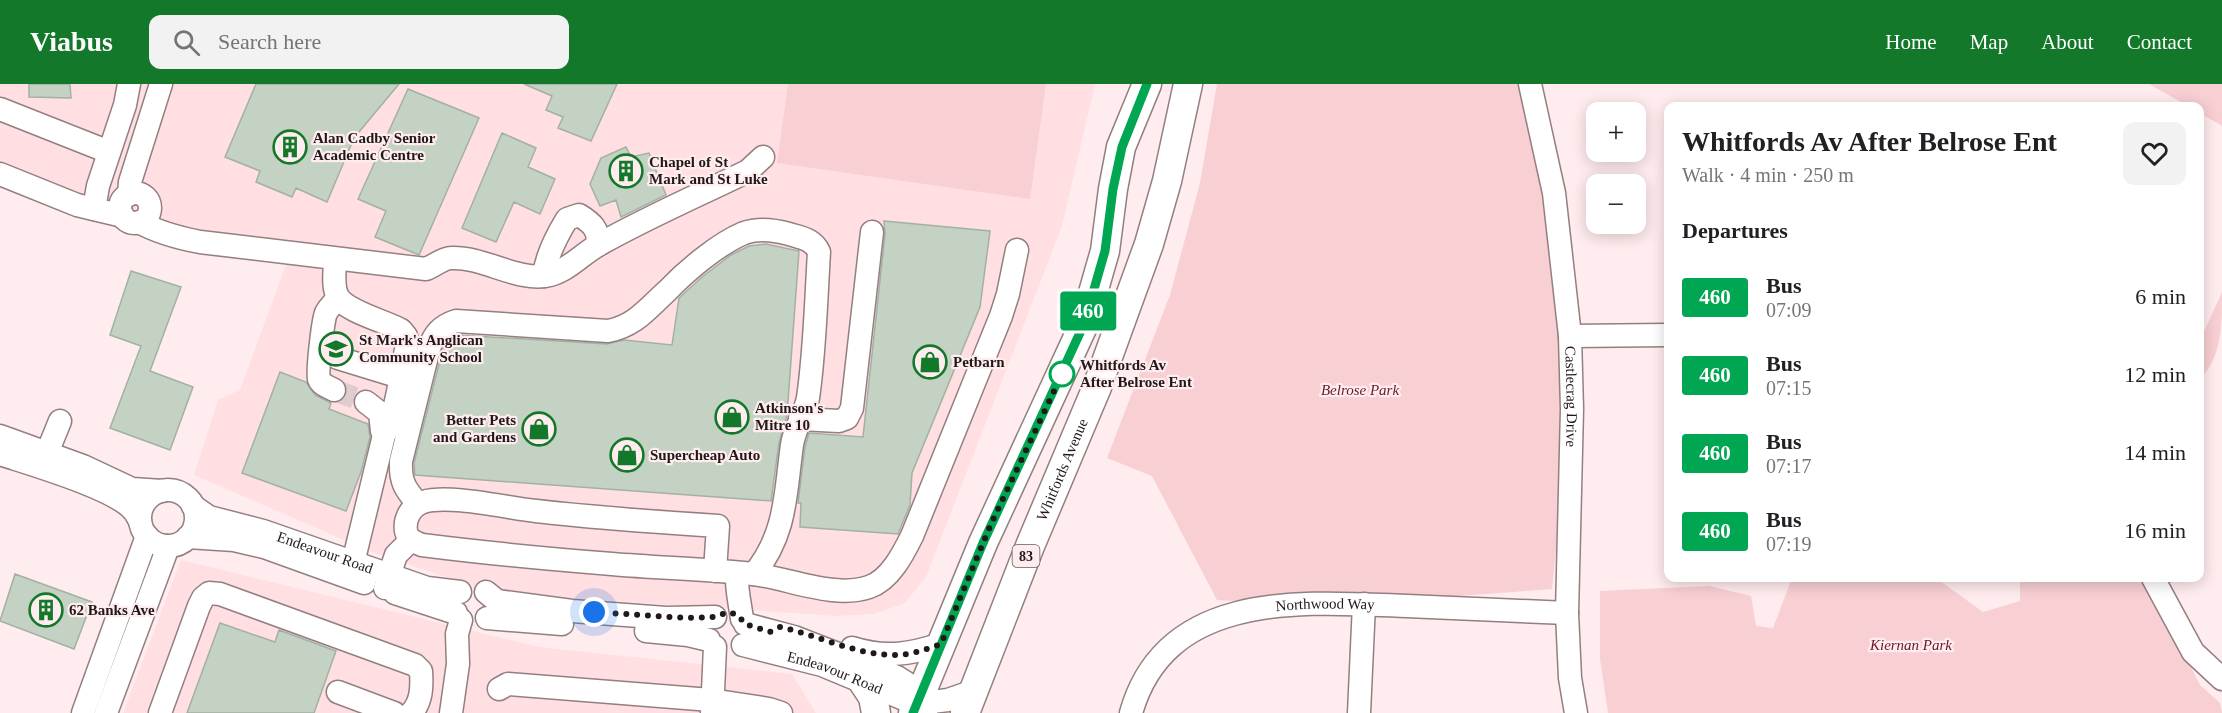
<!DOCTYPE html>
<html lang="en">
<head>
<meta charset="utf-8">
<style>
  body { margin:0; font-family:"Times New Roman",serif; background:#f2f2f2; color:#202124; height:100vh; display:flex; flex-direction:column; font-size:22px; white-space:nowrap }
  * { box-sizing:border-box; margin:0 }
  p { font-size:20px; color:#757577 }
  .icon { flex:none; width:33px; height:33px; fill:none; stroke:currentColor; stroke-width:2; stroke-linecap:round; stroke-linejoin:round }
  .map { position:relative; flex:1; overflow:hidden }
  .drawer { position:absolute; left:1664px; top:18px; width:540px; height:480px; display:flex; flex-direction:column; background:#fff; border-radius:12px; box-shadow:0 3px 15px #0003 }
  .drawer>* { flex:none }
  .badge { padding:0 12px; border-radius:4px; font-size:21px; line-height:39px }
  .fabs { position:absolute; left:1586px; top:18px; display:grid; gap:12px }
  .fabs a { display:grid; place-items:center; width:60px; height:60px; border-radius:12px; background:#fff; box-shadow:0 3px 15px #0003; font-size:30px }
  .you { position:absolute; width:30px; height:30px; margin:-15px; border:4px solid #fff; border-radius:50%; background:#1a73e8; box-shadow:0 0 0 9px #1a73e833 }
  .map>.badge { position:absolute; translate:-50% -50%; box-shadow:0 0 0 3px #fff }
  h2 { padding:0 18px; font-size:22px; line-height:54px }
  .round { display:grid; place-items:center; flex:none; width:63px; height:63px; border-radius:12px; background:#f2f2f2 }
  .headline { display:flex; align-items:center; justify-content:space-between; height:102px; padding:0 18px }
  h1 { font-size:28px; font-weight:600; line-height:45px }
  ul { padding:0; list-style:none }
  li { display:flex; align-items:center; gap:18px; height:78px; padding:0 18px }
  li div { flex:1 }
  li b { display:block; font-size:22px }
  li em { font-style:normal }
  li .badge { min-width:66px; font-weight:700; text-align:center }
  header { display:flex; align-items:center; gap:36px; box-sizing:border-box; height:84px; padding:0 30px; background:#13782a; color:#fff }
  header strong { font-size:28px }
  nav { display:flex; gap:33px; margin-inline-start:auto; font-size:21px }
  .search { width:420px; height:54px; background:#f2f2f2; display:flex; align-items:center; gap:15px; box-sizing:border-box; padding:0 21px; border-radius:12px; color:#757577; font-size:22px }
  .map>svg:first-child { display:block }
  .built { fill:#ffdfe2 }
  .green { fill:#f8cfd3 }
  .building { fill:#c3d2c3; stroke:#a2b1a3; stroke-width:1.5 }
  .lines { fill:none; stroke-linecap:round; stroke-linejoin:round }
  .minor-tunnel { stroke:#deccce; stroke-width:22; stroke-dasharray:22 11; stroke-linecap:butt }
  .minor-casing { stroke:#937f80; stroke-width:25 }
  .major-casing { stroke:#937f80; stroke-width:31 }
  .minor { stroke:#fff; stroke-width:22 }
  .major { stroke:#fff; stroke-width:28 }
  .line-casing { stroke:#fff; stroke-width:14 }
  .line { stroke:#00a651; stroke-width:9 }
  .walk { stroke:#201819; stroke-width:6; stroke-dasharray:0 10.8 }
  .stop-dot { fill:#fff; stroke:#00a651; stroke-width:3 }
  .labels { text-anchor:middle; stroke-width:4.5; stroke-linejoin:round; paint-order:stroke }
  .shield { fill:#ffecee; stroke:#635859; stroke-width:1.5 }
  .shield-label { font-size:14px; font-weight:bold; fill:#201819 }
  .poi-label { font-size:15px; font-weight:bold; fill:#201819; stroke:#ffecee; text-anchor:start }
  .stop-label { font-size:15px; font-weight:bold; fill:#201819; stroke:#ffecee; text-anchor:start }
  .park-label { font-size:15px; font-style:italic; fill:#66182a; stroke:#ffecee }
  .street-label { font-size:15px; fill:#201819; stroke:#ffecee }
</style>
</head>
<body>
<header>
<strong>Viabus</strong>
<div class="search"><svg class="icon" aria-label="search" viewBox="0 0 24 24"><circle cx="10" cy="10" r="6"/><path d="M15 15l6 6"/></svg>Search here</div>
<nav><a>Home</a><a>Map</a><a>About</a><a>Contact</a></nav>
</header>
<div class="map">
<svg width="2222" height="629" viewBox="0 0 2222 629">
  <rect width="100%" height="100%" fill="#ffecee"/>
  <path class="built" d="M0,0h1095l-33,142 -136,351 -21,26 -31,11 -38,2 -343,-23 -121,-41 -178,-77 24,-75 22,-10 47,-128 -287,-87z
    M181,476l358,87 253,27 24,39h-693z"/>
  <path class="green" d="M788,0h258l-16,115 -253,-36z
    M1217,0h306l55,251 -26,254 -202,15h-65l-68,-4 -65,-124 -45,-18 63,-163 30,-112z
    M2149,0h73v44l-1,-3 -22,-12v-7h-11z
    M2222,208c0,35 0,65 -23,88v-37z
    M1792,494h144l47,34 37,-11v-23h126l54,107 20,18 2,10h-614l-8,-54v-68l109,-5 42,10 5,30 17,2z"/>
  <path class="building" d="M29,0h41l1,14 -42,-1z
    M256,0h143l-45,54 -27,64 -31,-14 -4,9 -36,-15 4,-11 -35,-14z
    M524,0h93l-26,57 -33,-13 5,-11 -17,-7 6,-14z
    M408,5l71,29 -60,137 -44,-18 11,-26 -28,-12z
    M502,49l34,15 -8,19 27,12 -15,35 -26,-12 -18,40 -34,-14z
    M626,63l5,10 18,-4 17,42 -45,22 -5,-17 -16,6 -10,-22 11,-26z
    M884,137l106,10 -10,76 -68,166 -2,32 -12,29 -98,-7 1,-24h-3l7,-56 4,-14 54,4 22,-203z
    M766,160l33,7 -12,164 -8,28 -8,58 -356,-26 -1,-12 28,-111 5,-10 6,-5 5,-2 149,9 17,-4 48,5 7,-47 23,-21 29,-22 18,-9z
    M131,187l50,16 -31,84 43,16 -23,63 -60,-22 31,-82 -31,-11z
    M280,288l26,10 9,13 16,8 -2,6 39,15 2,13 -9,35 -15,39 -104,-38z
    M15,490l77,28 -18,47 -74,-28z
    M220,539l55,19 4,-12 57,21 -22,62h-127z"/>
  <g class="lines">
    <path class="minor-tunnel" d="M334,306l32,12"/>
    <defs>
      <g id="minor">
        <path id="s1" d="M1530,0l24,109 16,143 2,73 -5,204 3,65 6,35"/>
        <path d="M0,25l109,43"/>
        <path d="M0,90l77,31 46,11"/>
        <circle cx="135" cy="124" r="15"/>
        <path d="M129,111l1,-13 31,-98"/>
        <path d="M94,125l4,-23 27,-81 4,-21"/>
        <path d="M139,138c20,11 40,16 61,20l226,27c8,-3 17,-11 25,-11 32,-2 68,25 99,17 19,-5 33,-22 50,-31 48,-27 99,-49 148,-73l15,-14"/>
        <path d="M335,175c0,11 -3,28 3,38 9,15 47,24 63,33l5,6 1,9c-5,20 -11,75 -23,90l-31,128"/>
        <path d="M544,192c2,-20 12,-39 23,-57l12,-4c13,8 20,14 19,30"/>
        <path d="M1570,252l98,-1"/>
        <path d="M338,274l62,19"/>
        <path d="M334,306c-5,-3 -13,-5 -15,-11 -2,-7 4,-59 7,-66 3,-6 8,-10 12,-15"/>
        <path d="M366,318l14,11 2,18 2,4"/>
        <path d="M800,335l39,2 8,-3 5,-10 20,-176"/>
        <path d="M0,352l83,30 49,23 30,2"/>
        <path d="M47,369l13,-32"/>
        <path d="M0,370c30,10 114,34 133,56 3,3 5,8 7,11"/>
        <circle cx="168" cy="434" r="28"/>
        <path d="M418,420c-13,-15 -18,-22 -17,-43l28,-113c6,-15 12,-22 27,-27l152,10c27,-5 39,-22 59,-40 19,-20 51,-47 77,-58 14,-5 31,-3 45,1 13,4 24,5 30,18 -3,48 -4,98 -11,146 -3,16 -14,31 -16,47 -7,49 -5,88 -38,129"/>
        <path id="s2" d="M193,422l16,11 54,14 164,57 33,4"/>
        <path d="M188,453l46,3 30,7 100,36"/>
        <path d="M715,487l3,-45c-61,-4 -122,-8 -182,-15 -29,-3 -86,-17 -113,-9 -12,4 -19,17 -17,29 2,9 8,11 16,14 63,8 127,14 190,19 47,4 94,5 141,10 35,4 81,25 116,13 21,-7 34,-33 43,-51l89,-220 7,-22 9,-44"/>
        <path d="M737,489c-1,16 3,30 5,46"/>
        <path d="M2153,494l40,74 29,27"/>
        <path d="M385,504l11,-33 15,-15"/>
        <path d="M486,508l11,9 75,10 94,7 49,-1"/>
        <path d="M395,509l61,20"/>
        <path d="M487,534l75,6"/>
        <path d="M745,540l49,13 103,40 16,10 14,21"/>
        <path d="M646,547l42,4 21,5"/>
        <path id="s3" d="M743,561l79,20 94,39 32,-4 26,-9"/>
        <path d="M852,564c31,10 57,7 89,-4"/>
        <path d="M499,605l9,-5 203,16 58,9 12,4"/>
        <path d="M338,608l56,21"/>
        <path d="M83,629l64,-177"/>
        <path d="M106,629l59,-158 1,-9"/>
        <path d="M160,629l39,-107 4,-8 6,-5 11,1 195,71 6,6c1,15 1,31 -10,42"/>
        <path d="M451,629l7,-49 -1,-30 4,-14"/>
        <path d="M712,629l3,-66"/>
        <path id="s4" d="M1131,629c35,-124 174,-111 276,-107 53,2 107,5 160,7"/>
        <path d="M1359,629l5,-109"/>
      </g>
      <g id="major">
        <path d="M863,598l10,15 3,16"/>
        <path d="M913,629l70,-170 101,-219 21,-73 8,-62 8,-42 26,-63"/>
        <path id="s5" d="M965,629l65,-167 67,-159 52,-143 18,-63 21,-97"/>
      </g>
    </defs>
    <use href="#minor" class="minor-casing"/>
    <use href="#major" class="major-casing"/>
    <use href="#minor" class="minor"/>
    <use href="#major" class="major"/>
  </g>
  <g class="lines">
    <defs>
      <path id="line" d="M913,629l70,-170 101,-219 21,-73 8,-62 9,-42 25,-63"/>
    </defs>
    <use href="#line" class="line-casing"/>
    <use href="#line" class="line"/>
    <path class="walk" d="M594,528l92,6 29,-1 13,-5 10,3 7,9 25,8 10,-5c36,8 72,26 110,28 17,1 34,-5 51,-11l50,-120 74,-156 -3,6"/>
  </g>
  <defs>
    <symbol id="building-ring" viewBox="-11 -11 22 22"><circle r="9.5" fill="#ffecee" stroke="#13782a" stroke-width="1.5"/><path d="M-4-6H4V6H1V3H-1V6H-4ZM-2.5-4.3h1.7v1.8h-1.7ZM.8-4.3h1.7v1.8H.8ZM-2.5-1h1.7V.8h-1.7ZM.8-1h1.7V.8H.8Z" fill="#13782a"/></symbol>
    <symbol id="school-ring" viewBox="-11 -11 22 22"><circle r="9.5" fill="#ffecee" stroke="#13782a" stroke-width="1.5"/><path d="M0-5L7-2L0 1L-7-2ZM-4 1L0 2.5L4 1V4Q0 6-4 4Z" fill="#13782a"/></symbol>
    <symbol id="shop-ring" viewBox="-11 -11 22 22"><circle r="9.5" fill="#ffecee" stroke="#13782a" stroke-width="1.5"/><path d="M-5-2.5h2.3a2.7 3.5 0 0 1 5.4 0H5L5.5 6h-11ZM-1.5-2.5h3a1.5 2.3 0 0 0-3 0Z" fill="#13782a"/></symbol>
  </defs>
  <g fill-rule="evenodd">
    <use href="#building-ring" x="271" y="44" width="38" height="38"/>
    <use href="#building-ring" x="607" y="68" width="38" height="38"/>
    <use href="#school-ring" x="317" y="246" width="38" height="38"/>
    <use href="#shop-ring" x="911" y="259" width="38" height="38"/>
    <use href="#shop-ring" x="713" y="314" width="38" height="38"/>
    <use href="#shop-ring" x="520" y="326" width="38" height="38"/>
    <use href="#shop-ring" x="608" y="352" width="38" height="38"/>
    <use href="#building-ring" x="27" y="507" width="38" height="38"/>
  </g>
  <circle class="stop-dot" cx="1062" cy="290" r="12"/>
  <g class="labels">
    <rect class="shield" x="1012.5" y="461" width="27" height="22" rx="4.5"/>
    <g class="shield-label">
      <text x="1026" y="477">83</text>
    </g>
    <g class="poi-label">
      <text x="313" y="59">Alan Cadby Senior<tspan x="313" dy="17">Academic Centre</tspan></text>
      <text x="649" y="83">Chapel of St<tspan x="649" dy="17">Mark and St Luke</tspan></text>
      <text x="359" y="261">St Mark's Anglican<tspan x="359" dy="17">Community School</tspan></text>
      <text x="953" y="283">Petbarn</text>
      <text x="755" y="329">Atkinson's<tspan x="755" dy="17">Mitre 10</tspan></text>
      <text x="516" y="341" text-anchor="end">Better Pets<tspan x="516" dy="17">and Gardens</tspan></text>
      <text x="650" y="376">Supercheap Auto</text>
      <text x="69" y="531">62 Banks Ave</text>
    </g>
    <g class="stop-label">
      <text x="1080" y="286">Whitfords Av<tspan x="1080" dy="17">After Belrose Ent</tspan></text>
    </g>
    <g class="park-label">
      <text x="1360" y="311">Belrose Park</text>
      <text x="1911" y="566">Kiernan Park</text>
    </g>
    <g class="street-label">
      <text dy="5" stroke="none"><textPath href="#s1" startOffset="316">Castlecrag Drive</textPath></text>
      <text dy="5" stroke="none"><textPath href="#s5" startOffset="262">Whitfords Avenue</textPath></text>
      <text dy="5" stroke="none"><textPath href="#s2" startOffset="141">Endeavour Road</textPath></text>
      <text dy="5" stroke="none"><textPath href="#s4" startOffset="242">Northwood Way</textPath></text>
      <text dy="5" stroke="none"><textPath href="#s3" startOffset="96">Endeavour Road</textPath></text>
    </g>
  </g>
</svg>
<div class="fabs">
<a>+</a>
<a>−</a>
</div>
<div class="you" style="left:594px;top:528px"></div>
<b class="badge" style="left:1088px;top:227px;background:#00a651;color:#fff">460</b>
<section class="drawer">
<div class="headline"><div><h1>Whitfords Av After Belrose Ent</h1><p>Walk · 4 min · 250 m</p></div><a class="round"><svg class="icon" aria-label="heart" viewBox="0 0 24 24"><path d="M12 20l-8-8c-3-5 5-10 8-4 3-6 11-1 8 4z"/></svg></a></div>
<h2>Departures</h2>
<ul>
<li><span class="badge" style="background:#00a651;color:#fff">460</span><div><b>Bus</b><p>07:09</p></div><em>6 min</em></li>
<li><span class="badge" style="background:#00a651;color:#fff">460</span><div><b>Bus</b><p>07:15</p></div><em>12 min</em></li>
<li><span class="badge" style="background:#00a651;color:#fff">460</span><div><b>Bus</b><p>07:17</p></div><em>14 min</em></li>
<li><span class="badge" style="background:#00a651;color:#fff">460</span><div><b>Bus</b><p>07:19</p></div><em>16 min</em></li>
</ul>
</section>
</div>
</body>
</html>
